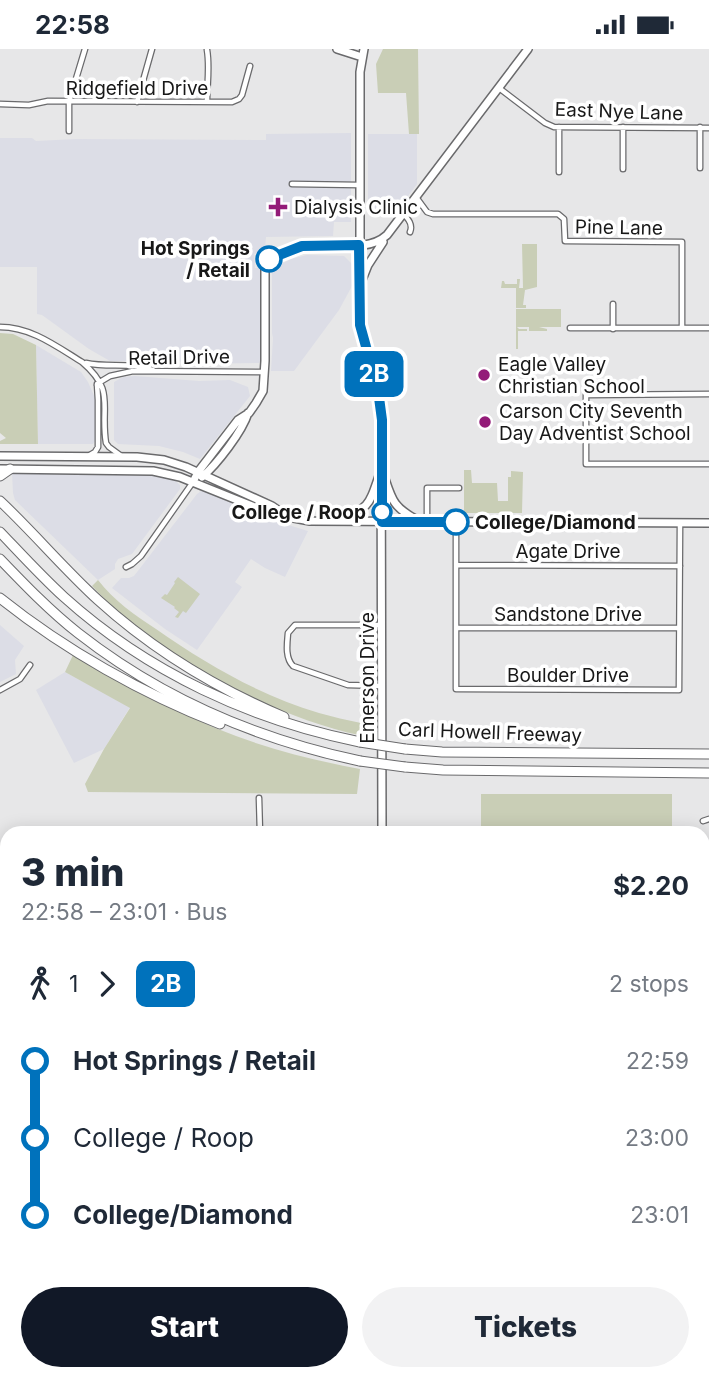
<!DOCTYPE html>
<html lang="en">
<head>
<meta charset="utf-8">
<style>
  body { margin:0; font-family:Inter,sans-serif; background:#f2f2f3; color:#1f2937; height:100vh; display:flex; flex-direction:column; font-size:26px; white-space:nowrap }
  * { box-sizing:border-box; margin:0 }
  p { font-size:23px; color:#747a83 }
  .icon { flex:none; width:38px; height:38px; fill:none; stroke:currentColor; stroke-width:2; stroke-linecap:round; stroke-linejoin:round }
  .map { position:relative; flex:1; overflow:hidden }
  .sheet { position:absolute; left:0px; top:777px; width:710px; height:555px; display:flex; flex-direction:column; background:#fff; border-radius:21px 21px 0 0; box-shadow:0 4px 18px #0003 }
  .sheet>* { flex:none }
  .badge { padding:0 14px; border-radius:10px; font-size:24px; line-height:46px }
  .map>.badge { position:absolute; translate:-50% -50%; box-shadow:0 0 0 4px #fff }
  .legs { display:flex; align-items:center; gap:10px; height:77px; padding:0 21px; font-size:23px }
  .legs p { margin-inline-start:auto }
  .overview { display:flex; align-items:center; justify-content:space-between; height:119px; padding:0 21px }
  h1 { font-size:38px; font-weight:800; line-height:52px }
  .action { display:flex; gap:14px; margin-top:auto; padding:14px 21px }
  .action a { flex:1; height:80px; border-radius:42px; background:#111827; color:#fff; font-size:28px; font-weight:800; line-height:80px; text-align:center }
  .action a+a { background:#f2f2f3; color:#1f2937 }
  ul { padding:0 21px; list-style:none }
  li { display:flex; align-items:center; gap:24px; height:77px; font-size:26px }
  li i { display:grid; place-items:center; width:10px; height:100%; margin:0 9px; background:currentColor }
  li i::after { content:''; width:18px; height:18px; margin:-9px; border:5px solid; border-radius:50%; background:#fff }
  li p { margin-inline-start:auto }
  li:first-child i { background:linear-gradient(#0000 50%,currentColor 0) }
  li:last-child i { background:linear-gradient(currentColor 50%,#0000 0) }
  .status { display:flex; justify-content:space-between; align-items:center; height:49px; padding:0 35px; background:#fff; direction:ltr }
  .status svg { height:19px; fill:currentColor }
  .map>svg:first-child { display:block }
  .built { fill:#dcdde6 }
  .green { fill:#c9ceb6 }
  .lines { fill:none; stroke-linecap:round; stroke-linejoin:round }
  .street-casing { stroke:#6a6a6c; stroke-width:7 }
  .secondary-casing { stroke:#6a6a6c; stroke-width:10 }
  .highway-casing { stroke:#6a6a6c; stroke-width:11 }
  .street { stroke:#fff; stroke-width:4.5 }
  .secondary { stroke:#fff; stroke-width:7 }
  .highway { stroke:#fff; stroke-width:9 }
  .highway-bridge-casing { stroke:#6a6a6c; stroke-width:11; stroke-linecap:butt }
  .highway-bridge { stroke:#fff; stroke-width:9 }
  .line-1-casing { stroke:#fff; stroke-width:16 }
  .line-1 { stroke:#0072bc; stroke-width:10 }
  .poi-dot { fill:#931b78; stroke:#fff; stroke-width:2.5 }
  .stop-1-dot { fill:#fff; stroke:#0072bc; stroke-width:3.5 }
  .labels { text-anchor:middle; stroke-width:7; stroke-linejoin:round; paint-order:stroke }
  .street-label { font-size:19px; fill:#181818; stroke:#fff }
  .poi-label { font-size:19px; fill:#181818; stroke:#fff; text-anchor:start }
  .stop-label { font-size:19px; font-weight:bold; fill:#181818; stroke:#fff; text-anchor:end }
</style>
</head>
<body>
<div class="status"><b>22:58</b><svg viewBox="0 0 49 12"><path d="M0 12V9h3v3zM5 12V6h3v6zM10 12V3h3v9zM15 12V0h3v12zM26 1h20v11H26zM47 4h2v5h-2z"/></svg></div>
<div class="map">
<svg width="709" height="1331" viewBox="0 0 709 1331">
  <rect width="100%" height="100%" fill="#e7e7e8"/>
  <path class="built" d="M351,84v89h-17l-1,14 -67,1 -1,11 -11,6 1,14h7v75l-1,17 -2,3 -67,1 -15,-3h-67l-21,-12 -47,-34 -5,-1v-47h-37v-129h32l4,3 40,-2 190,1v-6z
    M368,85h49v50l-24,32 -25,-1z
    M307,206l37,1 8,8v22l-13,24 -45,61h-23l2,-33 -1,-5v-64l19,-10z
    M36,296l45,27 7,10 7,16v43l-2,3h-55z
    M135,327l64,5 31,-1 18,7 2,9 -50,63 -17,-7 -24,-6 -41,-2 -4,-4v-58l9,-5z
    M12,424l134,1 29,6 5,5v4l-48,65 -14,5 -3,5v5l-17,11 -83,-80 -2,-7z
    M201,442l6,1 65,28 36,11 -23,46 -20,-9 -14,-9 -16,23 7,5 -45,63 -32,-21 -53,-41 9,-10h8l5,-2 63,-82z
    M0,576l24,21 -9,14 1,14 -16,8z
    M65,623l65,35 -26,42 -30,14 -38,-73z"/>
  <path class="green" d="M383,0h35l1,85h-10l-3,-41h-28l-2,-29z
    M522,195h15v43l-12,3 -2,15h3v3h-10v-20h-15l1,-7h2l1,3h12v-5h3l-1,9h4z
    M516,260h45v18h-22l8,2v2h-18v-4h-12l2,2h8v2h-9v18h-2z
    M0,284l13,1 23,11 2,99h-38v-3l6,-3 -6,-5z
    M464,421h7l1,13h25l1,18h10v-24h3v-6l12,1 -1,41h-58z
    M178,528l22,17 -14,19 -3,-2 -5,7 -3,-1 4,-5 -5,-4 1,-1 -14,-9 4,-4 2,1 8,-12 -1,-1z
    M98,531c16,21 37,35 58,49 50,35 105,67 163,84 14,4 28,7 42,10l-2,12c-89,-19 -205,-81 -267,-149z
    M73,606c53,29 106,60 163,81 40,15 82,25 124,33l-3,25 -269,-2 -3,-8 19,-35 26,-41 -65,-36z
    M481,745h191v39h-191z
    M0,1050h7v124h-7z
    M0,1184h7v141h81v6h-88z"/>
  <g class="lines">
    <defs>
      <path id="street" d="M499,39l46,35 9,4 155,1
        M137,53l15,-53
        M207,53c0,-18 3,-35 0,-52
        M0,55l29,1 19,-4 184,1 7,-3 3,-4 8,-29
        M559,78v45
        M69,82v-29l16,-53
        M700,119v-41
        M623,120v-42
        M292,135l67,1
        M416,148l11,15 6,2h125l6,5 1,22 117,1v86
        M403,165c5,4 10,11 7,18
        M0,278c31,0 56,19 82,35 34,29 18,43 24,81l3,4 11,8
        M570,279h139
        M613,280v-25
        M86,314c22,5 45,-1 67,7
        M97,336l3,-3 10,-6 23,-5 131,1
        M709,345l-123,1v69h123
        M90,406l5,-3 3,-5v-47l-1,-16
        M427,472v-33h32
        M456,473v167l223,1 1,-167
        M456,516l224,1
        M126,518l6,-3 9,-8 52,-74
        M381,576h-86l-7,8c-1,11 -3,25 5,33l55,19 34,1
        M456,579h223
        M0,641l20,-11 10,-14
        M259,749l1,35
        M703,772l6,-2
        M704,822h5
        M707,868h2
        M704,911l5,-1
        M704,1041h5
        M704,1079h5
        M704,1294h5
        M382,1325v6"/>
      <path id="secondary" d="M337,0l25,8
        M364,0l-4,23v253l18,65 3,30 1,413
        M362,231l6,-15 15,-23
        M0,407l137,1 27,3 22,7 86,39 13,9
        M0,420l153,2 27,6 92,37 38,7 399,2
        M384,427c8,24 9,31 33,44
        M202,428c15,-13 40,-45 46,-64
        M193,433l5,-10 40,-52 11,-7 7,-10 7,-12 2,-30v-100c11,-5 23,-13 36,-15 27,-6 64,9 86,-11l141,-186
        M338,471c31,-13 30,-12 41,-44
        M0,1179h7
        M704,1179h5"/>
      <path id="highway" d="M0,427l10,-7
        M0,452c34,32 64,68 98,99 55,50 118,88 186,117
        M0,483c21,22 42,45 64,65 83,75 187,123 296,145
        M0,510c25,26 50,52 78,74 83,65 178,106 282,128
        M0,549c65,52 143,96 220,126
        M405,700l37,3 267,2
        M405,718l38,3 266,3"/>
    </defs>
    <use href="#street" class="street-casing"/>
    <use href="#secondary" class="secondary-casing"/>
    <use href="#highway" class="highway-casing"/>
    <use href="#street" class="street"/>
    <use href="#secondary" class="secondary"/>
    <use href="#highway" class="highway"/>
    <defs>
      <path id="highway-bridge" d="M360,693l45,7
        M360,712l45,6"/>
    </defs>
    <use href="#highway-bridge" class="highway-bridge-casing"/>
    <use href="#highway-bridge" class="highway-bridge"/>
  </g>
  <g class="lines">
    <defs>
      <path id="line-1" d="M269,210l33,-13 57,-1 1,80 18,65 4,30v102h74"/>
    </defs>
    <use href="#line-1" class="line-1-casing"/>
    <use href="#line-1" class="line-1"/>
  </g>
  <g class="poi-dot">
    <path d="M274.5 147.5h7v7h7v7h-7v7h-7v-7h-7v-7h7z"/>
    <circle cx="484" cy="326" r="7"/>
    <circle cx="485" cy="373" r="7"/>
  </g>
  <g class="stop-1-dot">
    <circle cx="269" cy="210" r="12"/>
    <circle cx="382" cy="463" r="9"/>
    <circle cx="456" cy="473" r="12"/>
  </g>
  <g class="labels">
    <g class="street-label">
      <text x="137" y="46">Ridgefield Drive</text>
      <text transform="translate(619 62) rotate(2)" y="7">East Nye Lane</text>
      <text transform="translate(619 178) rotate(1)" y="7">Pine Lane</text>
      <text transform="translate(179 308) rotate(-1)" y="7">Retail Drive</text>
      <text x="568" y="509">Agate Drive</text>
      <text x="568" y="572">Sandstone Drive</text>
      <text x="568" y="633">Boulder Drive</text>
      <text transform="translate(367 629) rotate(-90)" y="7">Emerson Drive</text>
      <text transform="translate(490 683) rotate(2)" y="7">Carl Howell Freeway</text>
    </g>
    <g class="poi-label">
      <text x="294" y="165">Dialysis Clinic</text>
      <text x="498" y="322">Eagle Valley<tspan x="498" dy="22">Christian School</tspan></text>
      <text x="499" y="369">Carson City Seventh<tspan x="499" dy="22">Day Adventist School</tspan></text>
    </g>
    <g class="stop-label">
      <text x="250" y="206">Hot Springs<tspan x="250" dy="22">/ Retail</tspan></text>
      <text x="366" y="470">College / Roop</text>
      <text x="475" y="480" text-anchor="start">College/Diamond</text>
    </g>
  </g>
</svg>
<b class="badge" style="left:374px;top:325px;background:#0072bc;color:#fff">2B</b>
<section class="sheet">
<div class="overview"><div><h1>3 min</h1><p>22:58 – 23:01 · Bus</p></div><b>$2.20</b></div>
<div class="legs"><svg class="icon" aria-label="walk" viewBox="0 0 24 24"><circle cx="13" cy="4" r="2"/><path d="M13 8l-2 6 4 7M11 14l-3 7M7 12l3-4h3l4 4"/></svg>1<svg class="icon" aria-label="forward" viewBox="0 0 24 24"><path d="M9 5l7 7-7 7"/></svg><b class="badge" style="background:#0072bc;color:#fff">2B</b><p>2 stops</p></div>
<ul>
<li><i style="color:#0072bc"></i><b>Hot Springs / Retail</b><p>22:59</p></li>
<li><i style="color:#0072bc"></i><span>College / Roop</span><p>23:00</p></li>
<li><i style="color:#0072bc"></i><b>College/Diamond</b><p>23:01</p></li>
</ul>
<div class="action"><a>Start</a><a>Tickets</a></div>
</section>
</div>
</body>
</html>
